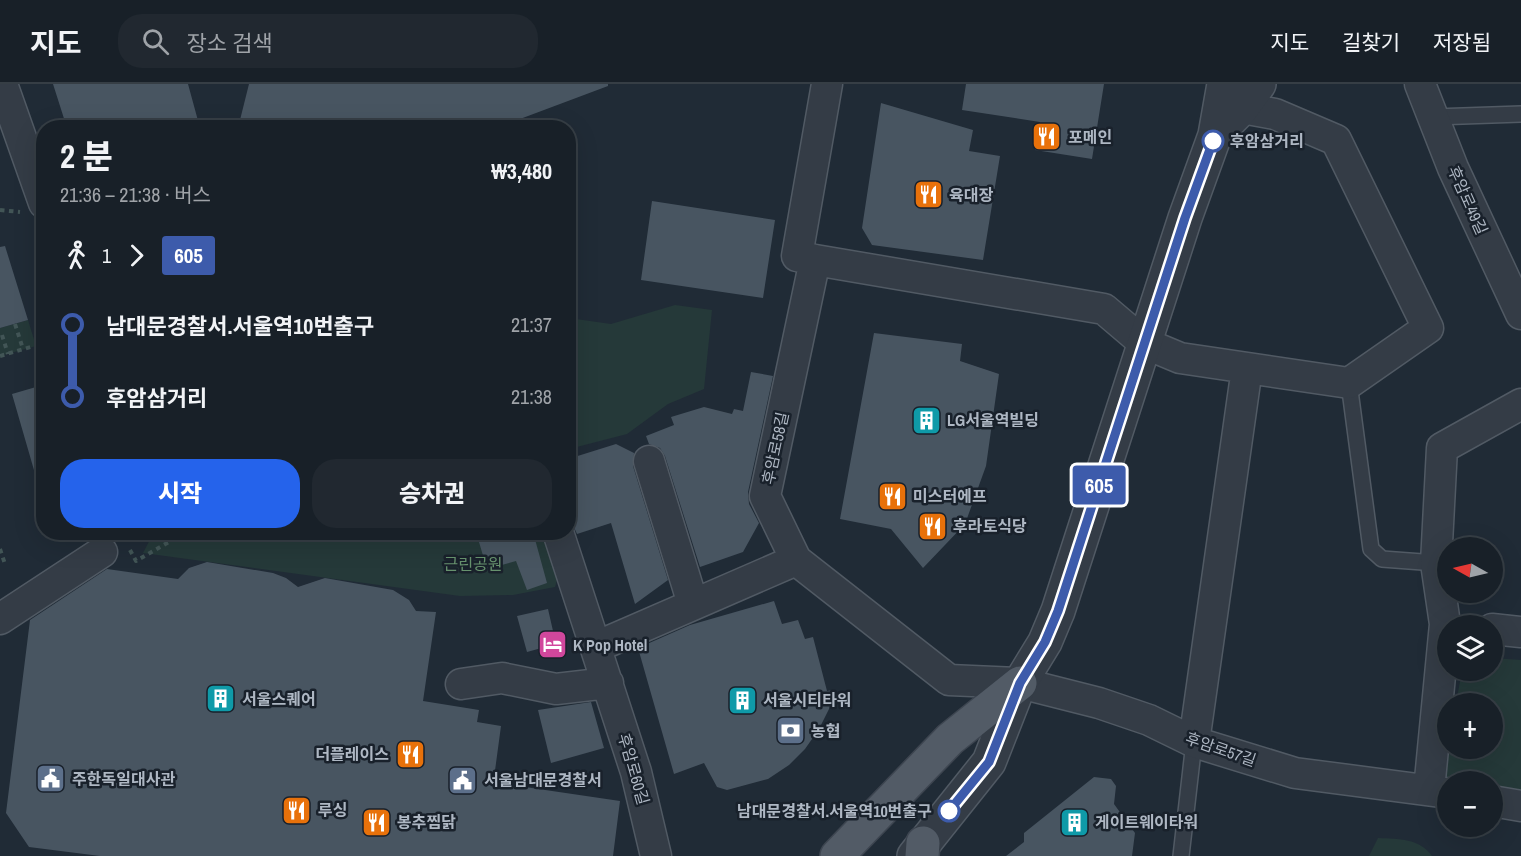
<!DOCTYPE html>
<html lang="ko">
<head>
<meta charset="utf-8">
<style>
  body { margin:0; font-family:"Archivo Narrow","Noto Sans KR",sans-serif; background:#212830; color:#f1f3f6; height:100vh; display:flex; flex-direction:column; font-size:22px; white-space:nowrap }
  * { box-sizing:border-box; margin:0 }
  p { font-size:20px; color:#9fa3a8 }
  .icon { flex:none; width:33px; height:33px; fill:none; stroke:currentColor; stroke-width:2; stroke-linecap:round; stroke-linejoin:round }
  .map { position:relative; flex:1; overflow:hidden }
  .panel { position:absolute; left:36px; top:36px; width:540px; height:420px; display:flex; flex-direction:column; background:#182028; border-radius:24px; box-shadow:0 6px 24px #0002,0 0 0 2px #363e45 }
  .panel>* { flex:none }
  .badge { padding:0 12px; border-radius:4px; font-size:21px; line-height:39px }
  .needle { width:39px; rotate:278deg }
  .tools { position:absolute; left:1437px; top:453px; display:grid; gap:12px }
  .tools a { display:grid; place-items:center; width:66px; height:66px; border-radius:50%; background:#182028; box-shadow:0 6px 24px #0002,0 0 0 2px #363e45; font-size:30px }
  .map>.badge { position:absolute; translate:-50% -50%; box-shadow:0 0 0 3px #fff }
  .legs { display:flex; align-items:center; gap:9px; height:66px; padding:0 24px; font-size:20px }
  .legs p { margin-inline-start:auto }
  .overview { display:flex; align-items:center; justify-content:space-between; height:102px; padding:0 24px }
  h1 { font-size:33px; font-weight:800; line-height:45px }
  .primary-button { display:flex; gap:12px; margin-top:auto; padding:12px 24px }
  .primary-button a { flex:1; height:69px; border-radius:24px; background:#2563eb; color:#fff; font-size:24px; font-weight:800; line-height:69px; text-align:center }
  .primary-button a+a { background:#212830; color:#f1f3f6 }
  ul { padding:0 24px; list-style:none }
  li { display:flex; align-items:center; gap:21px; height:72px; font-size:22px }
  li i { display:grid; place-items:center; width:9px; height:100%; margin:0 8px; background:currentColor }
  li i::after { content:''; width:15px; height:15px; margin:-8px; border:4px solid; border-radius:50%; background:#182028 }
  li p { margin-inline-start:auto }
  li:first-child i { background:linear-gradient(#0000 50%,currentColor 0) }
  li:last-child i { background:linear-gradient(currentColor 50%,#0000 0) }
  header { display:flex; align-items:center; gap:36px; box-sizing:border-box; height:84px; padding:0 30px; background:#182028; border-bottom:2px solid #363e45 }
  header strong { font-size:28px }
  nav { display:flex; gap:33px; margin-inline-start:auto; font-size:21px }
  .search { width:420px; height:54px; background:#212830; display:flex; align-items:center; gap:15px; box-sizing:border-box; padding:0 21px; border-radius:24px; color:#9fa3a8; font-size:22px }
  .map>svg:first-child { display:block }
  .green { fill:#253939 }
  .building { fill:#485561 }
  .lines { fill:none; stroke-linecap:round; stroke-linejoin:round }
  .service-casing { stroke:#515a64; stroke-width:18 }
  .minor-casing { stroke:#515a64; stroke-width:33 }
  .tertiary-casing { stroke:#515a64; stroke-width:36 }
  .primary-casing { stroke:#3d4550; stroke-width:36 }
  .path { stroke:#425556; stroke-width:4; stroke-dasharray:4.5 4.5; stroke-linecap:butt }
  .service { stroke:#343c46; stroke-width:15 }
  .minor { stroke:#343c46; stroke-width:30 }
  .tertiary { stroke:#343c46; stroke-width:33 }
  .primary { stroke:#525b66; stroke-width:33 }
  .line-1-casing { stroke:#fff; stroke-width:14 }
  .line-1 { stroke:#3d5bab; stroke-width:9 }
  .stop-1-dot { fill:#fff; stroke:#3d5bab; stroke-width:3 }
  .labels { text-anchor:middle; stroke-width:5; stroke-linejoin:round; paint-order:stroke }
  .poi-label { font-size:16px; font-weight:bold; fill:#aeb7c3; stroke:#19212b; text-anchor:start }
  .stop-label { font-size:16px; font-weight:bold; fill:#aeb7c3; stroke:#19212b; text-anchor:start }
  .street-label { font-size:16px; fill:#aeb7c3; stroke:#19212b }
  .park-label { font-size:16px; fill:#67926e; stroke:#19212b }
</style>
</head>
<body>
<header>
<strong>지도</strong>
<div class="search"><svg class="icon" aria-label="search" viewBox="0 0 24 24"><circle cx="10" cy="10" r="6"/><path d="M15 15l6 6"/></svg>장소 검색</div>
<nav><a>지도</a><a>길찾기</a><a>저장됨</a></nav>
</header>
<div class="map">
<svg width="1521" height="772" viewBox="0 0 1521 772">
  <rect width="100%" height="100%" fill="#202b36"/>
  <path class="green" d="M675,221l37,5 -8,79 -36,15 -41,30 -58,15v-131l42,6z
    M28,236l8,26 -36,10v-28z
    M154,448h410l4,11 -13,44 -42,8 -53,1 -317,-43z
    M1493,574l28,2v138l-28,-6 -1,-10h-49l6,-33 43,-1v-44l-36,-1 6,-32 30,-1z
    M1378,754c21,1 41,0 54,18h-63z"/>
  <path class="building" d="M53,0h135l12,44h-133z
    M249,0h359v2l-88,33 -1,9h-281z
    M966,0h138l-12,75 -57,-9 5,-28 -78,-12z
    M881,19l92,27 -4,21 31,5 -17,104 -111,-15 -10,-17z
    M652,117l123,19 -12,78 -122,-18z
    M5,162l23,74 -28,8v-81z
    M874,249l88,11 -2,17 39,13 -13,92 -21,58 -42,44 -32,-39 -51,-10z
    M751,288l22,4 -25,116 1,12 10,19 -16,29 -43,15 -35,-111 -5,-8 -11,-4 -3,-8 28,-11 -3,-8 33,-10 28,7 2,-5 9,2z
    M36,303l8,25v71l-6,1 -26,-90z
    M616,360l18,9 -1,13 35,114 -33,24 -24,-81 -34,11 -9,-20v-55z
    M476,448h57l14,51 -20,7 -11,-29 -29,8z
    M207,478l66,11 13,5 12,9 27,-9 68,12 16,10 7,11 20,1 -13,89 56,9 -2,12 24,4 -7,52 -10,3 136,20 -7,55h-513l-71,-9 -23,-34 24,-193 77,-51 71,10 11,-11z
    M774,517l8,23 16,-4 7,19 8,-2 14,54 6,-1 -4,19 -10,20 -14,20 -16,16 -21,14 -41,11 -10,-3 -13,-24 -30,11 -36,-126 52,-23z
    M548,525l8,35 -29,8 -10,-36z
    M591,618l13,46 -53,15 -13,-53z
    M1094,693l17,2 5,7 -2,18 21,29 -3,23h-126l18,-14v-9z"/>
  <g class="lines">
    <defs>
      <path id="service" d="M1434,33l87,-3
        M1349,299l22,166 11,10 54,4
        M1181,772l13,-114"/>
      <path id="minor" d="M2,0l42,119
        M827,0l-30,172 18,4 -50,236 31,64 153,120 71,3 79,20 50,17 45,22 101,31 153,20
        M1420,0l33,84 68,146
        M815,176l289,49 40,34 36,15 169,25 79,-55 -92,-188 -61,-26 -33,-6
        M649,377l44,143
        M558,448l78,240 20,84
        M0,535l102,-67
        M1492,545l29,3
        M596,563l200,-87
        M461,600l41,-6 54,11 52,-6
        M1194,658l53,-374
        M1429,706l16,-166 -9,-61 6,-115 79,-44
        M1492,717l29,5"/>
      <path id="tertiary" d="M1215,51l9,-51
        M914,772l75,-94 31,-79 25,-41 13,-31 127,-393 30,-83 27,-27 17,-24"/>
      <path id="primary" d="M837,772l113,-117 70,-56
        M922,772l1,-13"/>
    </defs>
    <use href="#service" class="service-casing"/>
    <use href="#minor" class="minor-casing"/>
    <use href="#tertiary" class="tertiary-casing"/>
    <use href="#primary" class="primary-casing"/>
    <path class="path" d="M0,126l20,2
      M15,240l8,25
      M2,251l6,19
      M0,272l44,-13
      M123,456l13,-8
      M0,465l5,15
      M130,466l6,11 50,-29"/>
    <use href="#service" class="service"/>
    <use href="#minor" class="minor"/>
    <use href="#tertiary" class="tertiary"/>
    <use href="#primary" class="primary"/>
  </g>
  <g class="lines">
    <defs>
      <path id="line-1" d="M949,727l40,-49 31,-79 25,-41 13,-31 127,-393 28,-77"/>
    </defs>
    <use href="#line-1" class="line-1-casing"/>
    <use href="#line-1" class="line-1"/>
  </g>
  <defs>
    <symbol id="restaurant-square" viewBox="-11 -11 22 22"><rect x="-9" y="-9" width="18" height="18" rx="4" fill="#e8710a" stroke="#19212b"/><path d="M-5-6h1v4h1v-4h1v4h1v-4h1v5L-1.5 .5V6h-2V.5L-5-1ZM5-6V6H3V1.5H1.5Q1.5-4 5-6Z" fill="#fff"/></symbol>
    <symbol id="building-square" viewBox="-11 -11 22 22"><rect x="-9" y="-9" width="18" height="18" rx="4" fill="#0f9aa8" stroke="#19212b"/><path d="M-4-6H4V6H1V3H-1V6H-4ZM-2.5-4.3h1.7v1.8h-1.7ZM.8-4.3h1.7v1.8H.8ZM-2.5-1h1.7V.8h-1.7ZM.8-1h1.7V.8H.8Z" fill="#fff"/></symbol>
    <symbol id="hotel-square" viewBox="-11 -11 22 22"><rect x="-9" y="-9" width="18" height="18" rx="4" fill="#d1479c" stroke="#19212b"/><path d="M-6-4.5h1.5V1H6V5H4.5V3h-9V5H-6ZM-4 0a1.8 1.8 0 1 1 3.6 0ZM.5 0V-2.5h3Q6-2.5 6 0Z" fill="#fff"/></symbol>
    <symbol id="bank-square" viewBox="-11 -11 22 22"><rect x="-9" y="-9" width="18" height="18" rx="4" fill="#5c6f8a" stroke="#19212b"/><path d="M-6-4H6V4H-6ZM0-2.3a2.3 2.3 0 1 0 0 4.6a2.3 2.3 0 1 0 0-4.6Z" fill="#fff"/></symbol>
    <symbol id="civic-square" viewBox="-11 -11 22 22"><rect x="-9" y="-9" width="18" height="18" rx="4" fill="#5c6f8a" stroke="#19212b"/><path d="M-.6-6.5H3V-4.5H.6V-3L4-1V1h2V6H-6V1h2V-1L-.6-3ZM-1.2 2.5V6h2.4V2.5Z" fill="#fff"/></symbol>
  </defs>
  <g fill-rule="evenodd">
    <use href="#restaurant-square" x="1030" y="36" width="33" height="33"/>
    <use href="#restaurant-square" x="912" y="94" width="33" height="33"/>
    <use href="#building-square" x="910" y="320" width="33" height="33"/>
    <use href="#restaurant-square" x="876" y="396" width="33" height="33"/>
    <use href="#restaurant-square" x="916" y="426" width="33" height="33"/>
    <use href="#hotel-square" x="536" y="544" width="33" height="33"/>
    <use href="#building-square" x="204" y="598" width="33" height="33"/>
    <use href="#building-square" x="726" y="600" width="33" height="33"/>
    <use href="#bank-square" x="774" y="630" width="33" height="33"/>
    <use href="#restaurant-square" x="394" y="654" width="33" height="33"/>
    <use href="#civic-square" x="34" y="678" width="33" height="33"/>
    <use href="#civic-square" x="446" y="680" width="33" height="33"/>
    <use href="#restaurant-square" x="280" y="710" width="33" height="33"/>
    <use href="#restaurant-square" x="360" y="722" width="33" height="33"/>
    <use href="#building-square" x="1058" y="722" width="33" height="33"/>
  </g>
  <g class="stop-1-dot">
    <circle cx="1213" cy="57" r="10"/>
    <circle cx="949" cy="727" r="10"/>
  </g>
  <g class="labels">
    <g class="poi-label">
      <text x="1068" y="59">포메인</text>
      <text x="949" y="117">육대장</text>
      <text x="947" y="342">LG서울역빌딩</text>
      <text x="913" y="418">미스터에프</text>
      <text x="953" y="448">후라토식당</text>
      <text x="573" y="567">K Pop Hotel</text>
      <text x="242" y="621">서울스퀘어</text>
      <text x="763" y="622">서울시티타워</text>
      <text x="811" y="653">농협</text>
      <text x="389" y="676" text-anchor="end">더플레이스</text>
      <text x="72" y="701">주한독일대사관</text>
      <text x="484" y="702">서울남대문경찰서</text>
      <text x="318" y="732">루싱</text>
      <text x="397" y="744">봉추찜닭</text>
      <text x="1095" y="744">게이트웨이타워</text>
    </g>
    <g class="stop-label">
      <text x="1230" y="63">후암삼거리</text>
      <text x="932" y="733" text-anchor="end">남대문경찰서.서울역10번출구</text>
    </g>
    <g class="street-label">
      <text transform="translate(1468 116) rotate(66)" y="6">후암로49길</text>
      <text transform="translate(775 364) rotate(-78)" y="6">후암로58길</text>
      <text transform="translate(1221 665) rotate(19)" y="6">후암로57길</text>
      <text transform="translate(634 685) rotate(74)" y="6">후암로60길</text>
    </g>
    <g class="park-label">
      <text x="473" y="486">근린공원</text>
    </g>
  </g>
</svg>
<div class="tools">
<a><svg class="needle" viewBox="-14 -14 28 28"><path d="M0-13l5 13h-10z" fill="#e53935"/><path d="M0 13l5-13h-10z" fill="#9fa3a8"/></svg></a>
<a><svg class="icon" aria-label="layers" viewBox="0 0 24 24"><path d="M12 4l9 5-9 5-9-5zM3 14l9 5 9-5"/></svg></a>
<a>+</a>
<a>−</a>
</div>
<b class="badge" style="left:1099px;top:401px;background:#3d5bab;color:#fff">605</b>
<section class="panel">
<div class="overview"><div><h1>2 분</h1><p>21:36 – 21:38 · 버스</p></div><b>₩3,480</b></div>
<div class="legs"><svg class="icon" aria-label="walk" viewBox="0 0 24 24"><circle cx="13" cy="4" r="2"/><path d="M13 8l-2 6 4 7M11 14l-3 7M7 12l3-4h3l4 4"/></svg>1<svg class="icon" aria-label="forward" viewBox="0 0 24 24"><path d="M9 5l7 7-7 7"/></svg><b class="badge" style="background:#3d5bab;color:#fff">605</b></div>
<ul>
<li><i style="color:#3d5bab"></i><b>남대문경찰서.서울역10번출구</b><p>21:37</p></li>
<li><i style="color:#3d5bab"></i><b>후암삼거리</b><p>21:38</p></li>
</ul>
<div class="primary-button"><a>시작</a><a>승차권</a></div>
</section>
</div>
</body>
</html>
